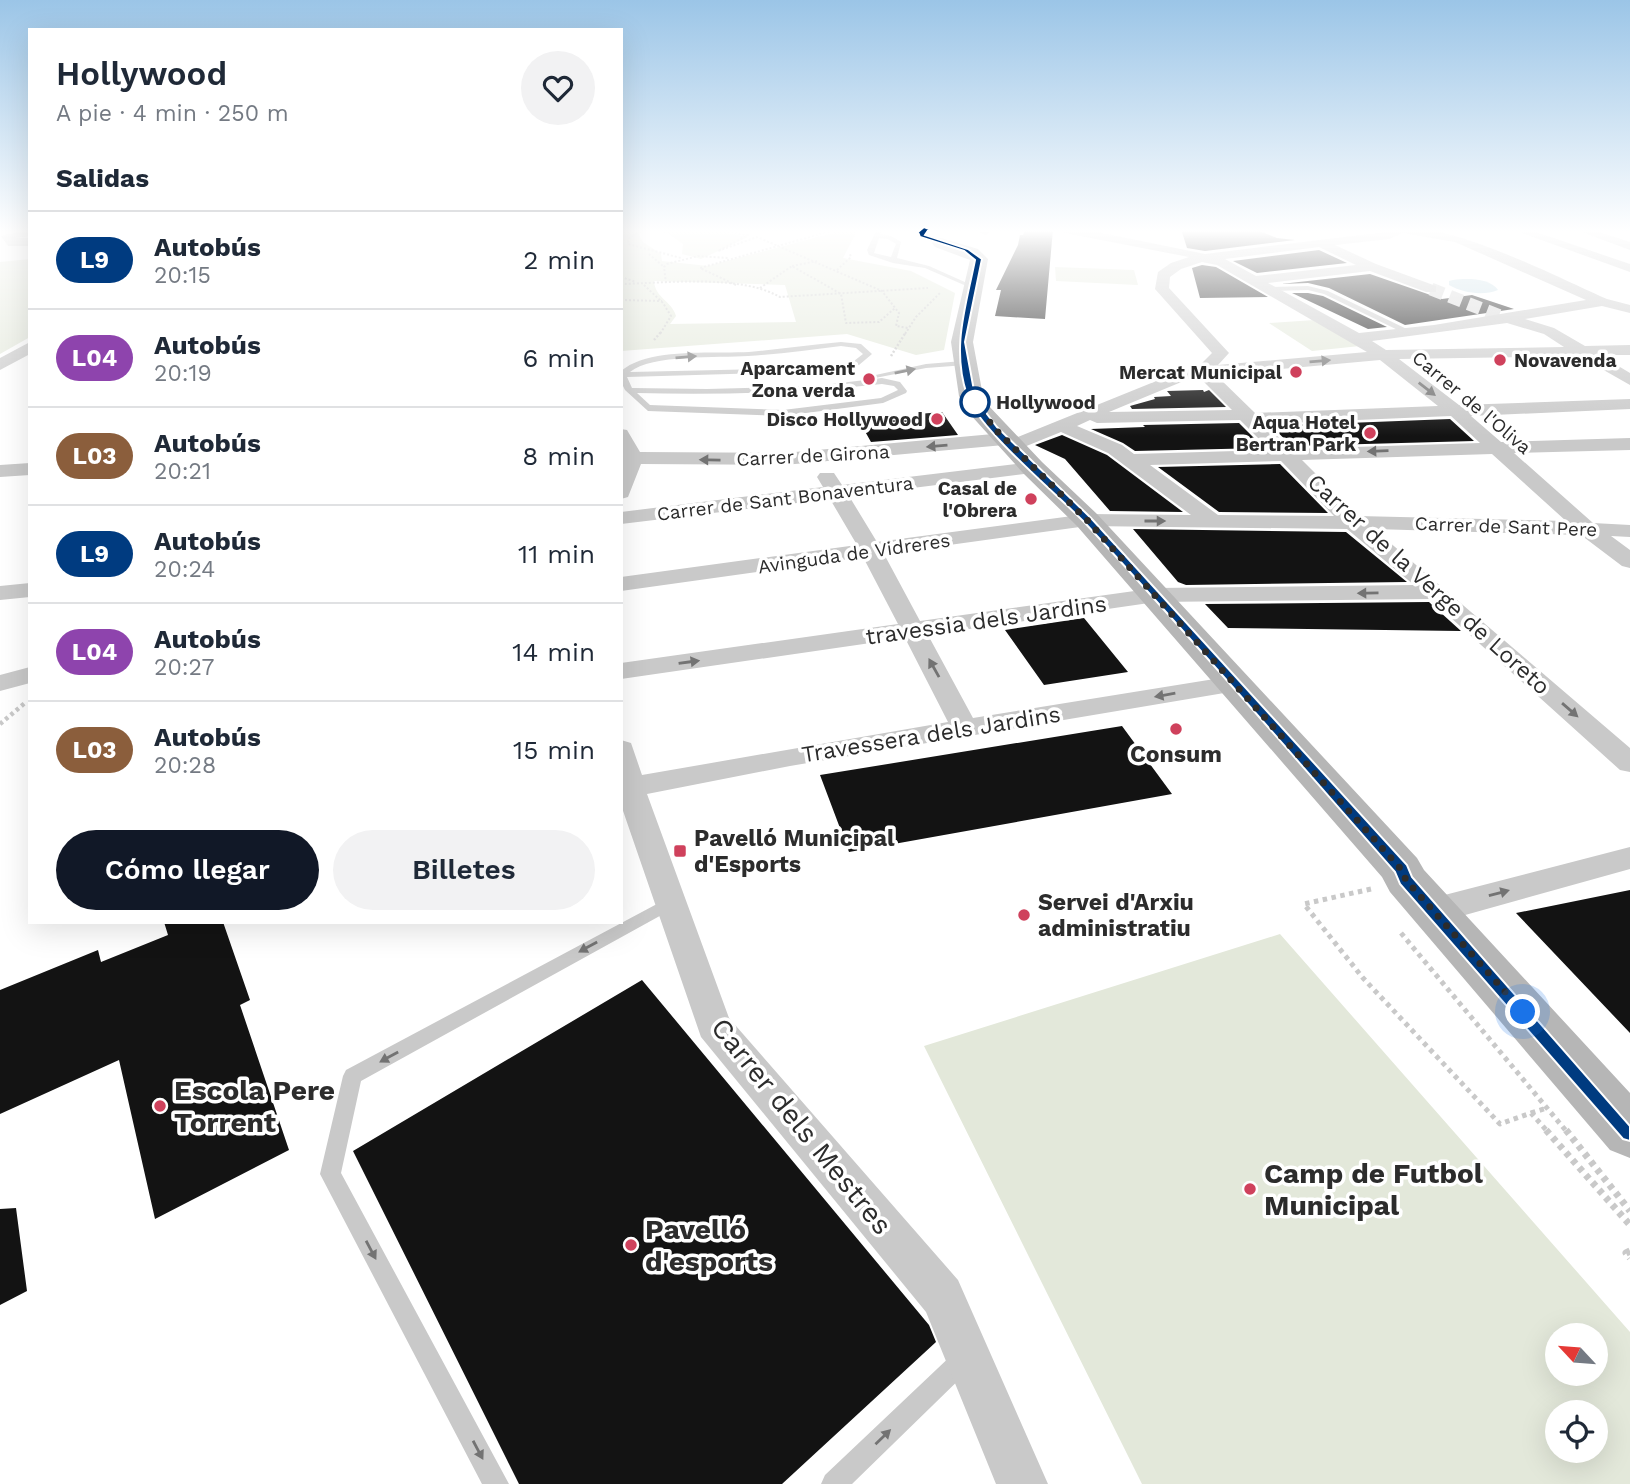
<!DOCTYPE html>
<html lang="es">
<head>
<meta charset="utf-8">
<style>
  body { margin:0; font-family:"Work Sans",sans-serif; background:#f2f2f3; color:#1f2937; height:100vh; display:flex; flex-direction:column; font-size:26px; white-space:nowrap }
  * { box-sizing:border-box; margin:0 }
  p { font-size:23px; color:#747a83 }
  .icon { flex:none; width:38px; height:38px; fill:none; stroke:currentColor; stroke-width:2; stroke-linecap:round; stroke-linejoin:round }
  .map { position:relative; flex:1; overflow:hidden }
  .drawer { position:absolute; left:28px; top:28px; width:595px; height:896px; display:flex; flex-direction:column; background:#fff; border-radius:0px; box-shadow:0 7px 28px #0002 }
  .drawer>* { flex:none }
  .badge { padding:0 14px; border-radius:23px; font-size:24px; line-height:46px }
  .needle { width:46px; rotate:296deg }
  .buttons { position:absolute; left:1545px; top:1323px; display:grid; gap:14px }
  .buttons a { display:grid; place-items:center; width:63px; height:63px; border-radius:50%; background:#fff; box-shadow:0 7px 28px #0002; font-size:35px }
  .you { position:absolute; width:35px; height:35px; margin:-18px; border:5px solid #fff; border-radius:50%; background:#1a73e8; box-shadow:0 0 0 10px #1a73e833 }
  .map>.badge { position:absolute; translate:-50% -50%; box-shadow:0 0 0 4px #fff }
  h2 { padding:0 28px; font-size:26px; line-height:63px }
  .round { display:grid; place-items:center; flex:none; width:74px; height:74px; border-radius:37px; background:#f2f2f3 }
  .overview { display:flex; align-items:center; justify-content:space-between; height:119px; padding:0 28px }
  h1 { font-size:33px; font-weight:600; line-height:52px }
  .button { display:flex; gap:14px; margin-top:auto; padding:14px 28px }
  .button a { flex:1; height:80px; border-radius:42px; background:#111827; color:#fff; font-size:28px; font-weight:600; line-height:80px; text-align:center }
  .button a+a { background:#f2f2f3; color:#1f2937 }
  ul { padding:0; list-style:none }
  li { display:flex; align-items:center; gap:21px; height:98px; padding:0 28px; border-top:2px solid #e0e1e3 }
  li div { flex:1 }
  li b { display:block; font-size:26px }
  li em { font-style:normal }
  li .badge { min-width:77px; font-weight:700; text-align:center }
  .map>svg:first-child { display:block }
  .green { fill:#e3e8da; fill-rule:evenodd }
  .water { fill:#c8dee6 }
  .building { fill:#131313 }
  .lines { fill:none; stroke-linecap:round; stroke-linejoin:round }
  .street-tunnel { stroke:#d5d5d5; stroke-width:13; stroke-dasharray:13 7; stroke-linecap:butt }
  .path-far4 { stroke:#c9c9c9; stroke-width:2; stroke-dasharray:2 2; stroke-linecap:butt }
  .path-far3 { stroke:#c9c9c9; stroke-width:2.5; stroke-dasharray:2 2; stroke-linecap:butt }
  .path-far2 { stroke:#c9c9c9; stroke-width:4.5; stroke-dasharray:3.5 3.5; stroke-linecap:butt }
  .path-far1 { stroke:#c9c9c9; stroke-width:5; stroke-dasharray:4.5 4.5; stroke-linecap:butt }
  .path { stroke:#c9c9c9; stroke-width:7; stroke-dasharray:5 5; stroke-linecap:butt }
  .lane { fill:#c9c9c9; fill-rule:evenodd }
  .street { fill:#c9c9c9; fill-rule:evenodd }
  .secondary { fill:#b6b6b6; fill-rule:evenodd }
  .oneway { fill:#737373 }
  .line { fill:#003b80; stroke:#fff; stroke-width:2 }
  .walk { stroke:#2c2c2c; stroke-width:7; stroke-dasharray:0 12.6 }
  .poi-dot { fill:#cf415c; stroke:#fff; stroke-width:2.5 }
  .stop-dot { fill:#fff; stroke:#003b80; stroke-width:3.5 }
  .labels { text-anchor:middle; stroke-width:7; stroke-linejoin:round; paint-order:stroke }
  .far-poi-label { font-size:19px; font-weight:bold; fill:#2c2c2c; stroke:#fff; text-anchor:end }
  .far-stop-label { font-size:19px; font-weight:bold; fill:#2c2c2c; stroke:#fff; text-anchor:start }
  .far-street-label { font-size:19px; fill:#2c2c2c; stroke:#fff }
  .street-label { font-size:23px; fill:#2c2c2c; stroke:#fff }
  .poi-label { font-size:23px; font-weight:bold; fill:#2c2c2c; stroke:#fff; text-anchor:start }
  .near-poi-label { font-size:28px; font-weight:bold; fill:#2c2c2c; stroke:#fff; text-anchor:start }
  .near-street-label { font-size:28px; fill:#2c2c2c; stroke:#fff }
</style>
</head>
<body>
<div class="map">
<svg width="1630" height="1484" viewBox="0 0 1630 1484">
  <rect width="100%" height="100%" fill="#fff"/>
  <path class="green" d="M621,229h19l-1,6 4,7 18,12 1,7 46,5 140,-37h10l-15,29 68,13 44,22 -11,57 -28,5 -69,-21 -226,17zM654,281l131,4 11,37 -126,2 6,-8c-4,-15 -21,-18 -22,-35z
    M652,229h55l41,8 -47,22 -19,-5 1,-10 -14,-10z
    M30,259v78l-30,17v-92z
    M1055,267l79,3 4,15 -82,-4z
    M1315,320l45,26 -48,5 -43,-28z
    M1280,934l350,398v152h-488l-218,-438zM1558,1335h38v39h-38zM1558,1412h38v39h-38z"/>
  <path class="water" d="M1453,280c14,-2 37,-2 45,10 -15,6 -35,3 -49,-5v-4z"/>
  <path class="building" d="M1026,229h27l-8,90 -50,-3 6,-26h-5l22,-45 2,-10h3z
    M1181,229h73l23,9 18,2 -90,11 -18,-3z
    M1319,250l28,13 -90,10 -24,-12z
    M1202,265l14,2 52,30 -68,1 -8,-30z
    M1370,274l72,25 30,-4 42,14 -109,16 -76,-37 -21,-5 -27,1z
    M1292,293h16l15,3 64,31 -19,2z
    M1203,390l1,2 5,-2 17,17 -94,2 -2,-3 25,-7 -1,-2 17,-1 -4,-5z
    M942,412l16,23 -87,7 -13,-23z
    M1450,419l24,22 -182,5 -21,-20z
    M1239,423l25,25 -129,3 -12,-8 -32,-14 54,-2 -2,-2z
    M1062,435l45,20 76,57 -73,-1 -45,-52 -30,-14z
    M1280,464l48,49 -109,-1 -61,-45z
    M1133,529l213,3 61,50 -221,3 -8,-3z
    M1429,602l32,29 -233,-3 -23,-24z
    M1084,618l44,54 -84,13 -39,-55z
    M1122,726l50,68 -323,58 -29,-77z
    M1630,890v143l-114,-120z
    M164,922h59l27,78 -10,5 49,145 -134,69 -36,-159 -119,54v-124l98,-40 3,12 67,-27z
    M642,980l287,345 7,17 -154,142h-263l-166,-333z
    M16,1208l11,83 -27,14v-96z"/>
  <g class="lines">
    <path class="street-tunnel" d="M1431,289l74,29"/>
    <path class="path-far4" d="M644,229l-15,9 -1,6 53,14
      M715,229l-2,1 35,5 -30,16 39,-14 125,54 17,22 -3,13 12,2
      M649,254l15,13
      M792,266l25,-5
      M837,270l14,-13 -1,-3
      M621,277l15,5
      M666,283l-2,-16 3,-3 31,-8 30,2
      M621,284c47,-1 118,-10 159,13l148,-9
      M644,285l19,18 8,13 -11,18
      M736,285l-36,-17 138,-39
      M760,288l32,-22 49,28 5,29 33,-1 16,-14
      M621,300l41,1
      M905,334l11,-17 25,-25"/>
    <path class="path-far3" d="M654,340l7,-8
      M891,356l15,-24"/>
    <path class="path-far2" d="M0,724l26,-22"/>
    <path class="path-far1" d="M1371,889l-67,15 59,74 137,146 31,-11 17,19
      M1401,933l166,199
      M1531,1113l16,-5"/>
    <path class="path" d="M1546,1130l84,95
      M1566,1130l64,81
      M1630,1251l-4,2 4,5"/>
    <path class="lane" d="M877,229h6l-3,5 11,2 10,6 -4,16 32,8 47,21 -5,1 -46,-20 -32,-5 -24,-8 -2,-5zM879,238l9,1 8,5 -5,13 -17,-4z
      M916,229h6l2,3 -5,1z
      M1308,286l20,5 87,42 -7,2 -84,-41 -16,-4 -36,1 -3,-2 3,-2z
      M841,342l20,2 11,10 -13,11 -57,7 -175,5 5,11 75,1 108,-3 67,-8 18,4 7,9 -1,2 -23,10 -100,13 -135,-5 -23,-21 -4,-8v-11c28,-24 92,-17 128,-19 30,-3 61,-7 92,-10zM841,346l15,2 7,6 -9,7 -52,7 -172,4c21,-18 89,-14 118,-16 31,-2 62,-6 93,-10zM882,384l12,2 4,4 -17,8 -98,12 -133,-5 -13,-12c82,2 163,0 245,-9z
      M963,361l4,2 -1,2 -40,3 -51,10 -4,-2 55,-12z
      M670,897l6,2 2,4 -2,4 -315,174 -20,92 168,311h-27l-162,-310 23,-98 3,-6z
      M964,1347l8,4 4,8 -4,8 -120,117h-31l4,-9 131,-124z"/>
    <path class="street" d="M30,229v7l-15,2h15v8h-22l-7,-10z
      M1059,229h23l123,25 181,-22c46,-21 174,47 221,67l23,6v8l-28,-7 -77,13 29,9 31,18 45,-1v10h-30l30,18v12l-51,-29 -180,3 60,46 171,-6v10l-159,7 30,26 129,-4v12l-116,3 79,70 37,2v12l-19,-1 19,14v18l-8,-2 -41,-31 -207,-6 256,219v24l-10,-2 -190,-171 -274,3 -228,33 45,83 260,-42 9,2 4,6 -4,6 -452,76 -143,28 82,224 229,262 90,204h-52l-70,-172 -225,-275 -80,-232v-65l10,3 11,32 306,-53 -43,-84 -284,41v-16l277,-39 -35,-67 -242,34v-14l236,-32 -27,-46 -209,25v-12l202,-25 -6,-10 3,-4h14l8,12 191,-23 10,6 -3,4 -191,24 28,46 210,-28 104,1 -83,-62 -47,-21 -49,20 -7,-2 -1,-5 -220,20 -143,-1 -13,33 -7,2v-70l6,1 13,22 144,1 220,-20 9,6 168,-68 17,-4 14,-14 -57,-64 3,-17 13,-9 18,-6 -124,-24zM1403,233l52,9 131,58 -152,25 -75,8 -91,-50 102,-12 56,21h10v-6l-60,-22 -41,-19 54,-6zM1319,247l37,18 -100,11 -31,-17zM1202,262l15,3 150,87 -149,13 11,-12 -60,-65 1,-11 11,-8zM1507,323l37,11 20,13 -178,3 -14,-9zM1380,360l58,46 -183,7 -39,-38zM1199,377l33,33 -123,2 82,-34zM1451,416l29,27 -189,6 -26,-25zM1090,420l7,3 143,-3 30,30 -136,4 -12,-9 -45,-19zM1492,454l74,67 -208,-5 -56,-56zM1281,461l53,55 -116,-1 -68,-50zM1087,526l260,3 67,56 -258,3 -236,33 -36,-67z
      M1511,229h16l103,35v8z
      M1574,229h16l40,13v8z
      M30,342v12l-30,16v-12z
      M30,463v12l-30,2v-12z
      M30,583v14l-30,3v-14z
      M30,667v16l-30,8v-16z
      M1630,847v22l-197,55 -12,-4 -5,-9 5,-9 12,-4z"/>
    <path class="secondary" d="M979,229h16l-9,6 -6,-2z
      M941,238l37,11 10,10 -15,83 10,54 4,8 55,58 55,52 320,344 7,12 206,223v65l-20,-8 -220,-258 -8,-15 -305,-351 -53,-52 -56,-62 -9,-16 -8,-54 19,-82 -35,-13 -3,-4 3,-4z"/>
  </g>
  <defs><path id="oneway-solid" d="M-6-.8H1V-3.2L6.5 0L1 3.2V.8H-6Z" transform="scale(1.75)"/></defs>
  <g class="oneway">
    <use href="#oneway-solid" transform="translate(686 357) rotate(-5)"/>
    <use href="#oneway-solid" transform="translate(1320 361) rotate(-5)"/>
    <use href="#oneway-solid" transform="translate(905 371) rotate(-11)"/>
    <use href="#oneway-solid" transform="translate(1427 389) rotate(38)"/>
    <use href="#oneway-solid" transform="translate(937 446) rotate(175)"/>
    <use href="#oneway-solid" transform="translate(1378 451) rotate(178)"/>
    <use href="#oneway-solid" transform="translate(710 460) rotate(-179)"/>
    <use href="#oneway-solid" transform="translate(1155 521)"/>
    <use href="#oneway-solid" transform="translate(1368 593) rotate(179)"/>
    <use href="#oneway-solid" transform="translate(689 662) rotate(-8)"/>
    <use href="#oneway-solid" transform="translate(934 668) rotate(-119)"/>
    <use href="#oneway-solid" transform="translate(1165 695) rotate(170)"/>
    <use href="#oneway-solid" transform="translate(1570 710) rotate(41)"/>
    <use href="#oneway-solid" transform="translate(1499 893) rotate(-15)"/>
    <use href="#oneway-solid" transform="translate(588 947) rotate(151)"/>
    <use href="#oneway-solid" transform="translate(389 1057) rotate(151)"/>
    <use href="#oneway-solid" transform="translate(371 1250) rotate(62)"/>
    <use href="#oneway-solid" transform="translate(883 1437) rotate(-44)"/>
    <use href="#oneway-solid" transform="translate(478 1450) rotate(62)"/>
  </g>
  <linearGradient id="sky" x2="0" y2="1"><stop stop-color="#9bc5e7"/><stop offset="0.53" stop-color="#fff"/><stop offset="1" stop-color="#fff" stop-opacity="0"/></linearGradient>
  <rect width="1630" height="436" fill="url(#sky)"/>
  <path class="line" d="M924,227l5,2 -4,6 43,14 14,10 -17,83 10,54 6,10 16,21 94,91 316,347 5,12 218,249v15l-7,-2 -223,-255 -5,-12c-103,-117 -204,-235 -310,-349 -28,-29 -107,-94 -118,-128 -16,-47 -1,-89 8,-135l-11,-9 -44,-14 -2,-5z"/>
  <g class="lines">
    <path class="walk" d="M975,402l19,26 93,92 314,349 5,11 117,132"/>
  </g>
  <g class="poi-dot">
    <circle cx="1500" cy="360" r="7"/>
    <circle cx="1296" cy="372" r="7"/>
    <circle cx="869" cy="379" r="7"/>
    <circle cx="937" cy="419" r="7"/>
    <circle cx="1370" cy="433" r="7"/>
    <circle cx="1031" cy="499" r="7"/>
    <circle cx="1176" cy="729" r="7"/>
    <rect x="673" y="844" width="14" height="14" rx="3.5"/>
    <circle cx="1024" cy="915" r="7"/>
    <circle cx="160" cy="1106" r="7"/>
    <circle cx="1250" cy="1189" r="7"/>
    <circle cx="631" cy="1245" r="7"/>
  </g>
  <circle class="stop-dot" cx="975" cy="402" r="14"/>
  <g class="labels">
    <g class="far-poi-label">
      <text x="1514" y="367" text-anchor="start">Novavenda</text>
      <text x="855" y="375">Aparcament<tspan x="855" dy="22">Zona verda</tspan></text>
      <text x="1282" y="379">Mercat Municipal</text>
      <text x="923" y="426">Disco Hollywood</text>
      <text x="1356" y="429">Aqua Hotel<tspan x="1356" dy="22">Bertran Park</tspan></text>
      <text x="1017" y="495">Casal de<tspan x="1017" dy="22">l'Obrera</tspan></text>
    </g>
    <g class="far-stop-label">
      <text x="996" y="409">Hollywood</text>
    </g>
    <g class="far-street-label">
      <text transform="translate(1472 402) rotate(40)" y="7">Carrer de l'Oliva</text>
      <text transform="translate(813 455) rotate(-3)" y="7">Carrer de Girona</text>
      <text transform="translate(785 498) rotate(-7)" y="7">Carrer de Sant Bonaventura</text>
      <text transform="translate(1506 526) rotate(2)" y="7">Carrer de Sant Pere</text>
      <text transform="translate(854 553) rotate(-8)" y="7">Avinguda de Vidreres</text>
    </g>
    <g class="street-label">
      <text transform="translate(1429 584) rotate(42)" y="8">Carrer de la Verge de Loreto</text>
      <text transform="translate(986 620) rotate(-8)" y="8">travessia dels Jardins</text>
      <text transform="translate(931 734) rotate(-9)" y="8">Travessera dels Jardins</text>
    </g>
    <g class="poi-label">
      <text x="1176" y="762" text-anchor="middle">Consum</text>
      <text x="694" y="846">Pavelló Municipal<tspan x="694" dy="26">d'Esports</tspan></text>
      <text x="1038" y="910">Servei d'Arxiu<tspan x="1038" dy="26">administratiu</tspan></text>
    </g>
    <g class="near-poi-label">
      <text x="174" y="1100">Escola Pere<tspan x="174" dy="32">Torrent</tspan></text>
      <text x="1264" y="1183">Camp de Futbol<tspan x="1264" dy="32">Municipal</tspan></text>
      <text x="645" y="1239">Pavelló<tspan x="645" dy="32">d'esports</tspan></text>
    </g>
    <g class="near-street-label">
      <text transform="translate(802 1126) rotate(51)" y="10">Carrer dels Mestres</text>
    </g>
  </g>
</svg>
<div class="buttons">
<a><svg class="needle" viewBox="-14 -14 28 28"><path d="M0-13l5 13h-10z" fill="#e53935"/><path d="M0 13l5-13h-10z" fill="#747a83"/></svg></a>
<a><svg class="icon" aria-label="locate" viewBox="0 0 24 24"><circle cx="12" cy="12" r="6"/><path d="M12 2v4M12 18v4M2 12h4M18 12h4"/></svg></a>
</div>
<div class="you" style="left:1523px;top:1012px"></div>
<section class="drawer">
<div class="overview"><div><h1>Hollywood</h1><p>A pie · 4 min · 250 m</p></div><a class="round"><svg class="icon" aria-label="heart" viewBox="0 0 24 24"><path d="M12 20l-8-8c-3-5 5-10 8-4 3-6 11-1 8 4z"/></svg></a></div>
<h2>Salidas</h2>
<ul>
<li><span class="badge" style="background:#003b80;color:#fff">L9</span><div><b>Autobús</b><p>20:15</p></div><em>2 min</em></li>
<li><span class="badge" style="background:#8e44ad;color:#fff">L04</span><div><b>Autobús</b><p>20:19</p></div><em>6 min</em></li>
<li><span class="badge" style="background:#8b5e3c;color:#fff">L03</span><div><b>Autobús</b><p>20:21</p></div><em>8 min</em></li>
<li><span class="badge" style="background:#003b80;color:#fff">L9</span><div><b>Autobús</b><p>20:24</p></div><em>11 min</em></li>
<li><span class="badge" style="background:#8e44ad;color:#fff">L04</span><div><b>Autobús</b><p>20:27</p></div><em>14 min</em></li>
<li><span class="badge" style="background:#8b5e3c;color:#fff">L03</span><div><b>Autobús</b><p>20:28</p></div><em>15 min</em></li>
</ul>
<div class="button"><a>Cómo llegar</a><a>Billetes</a></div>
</section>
</div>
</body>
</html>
